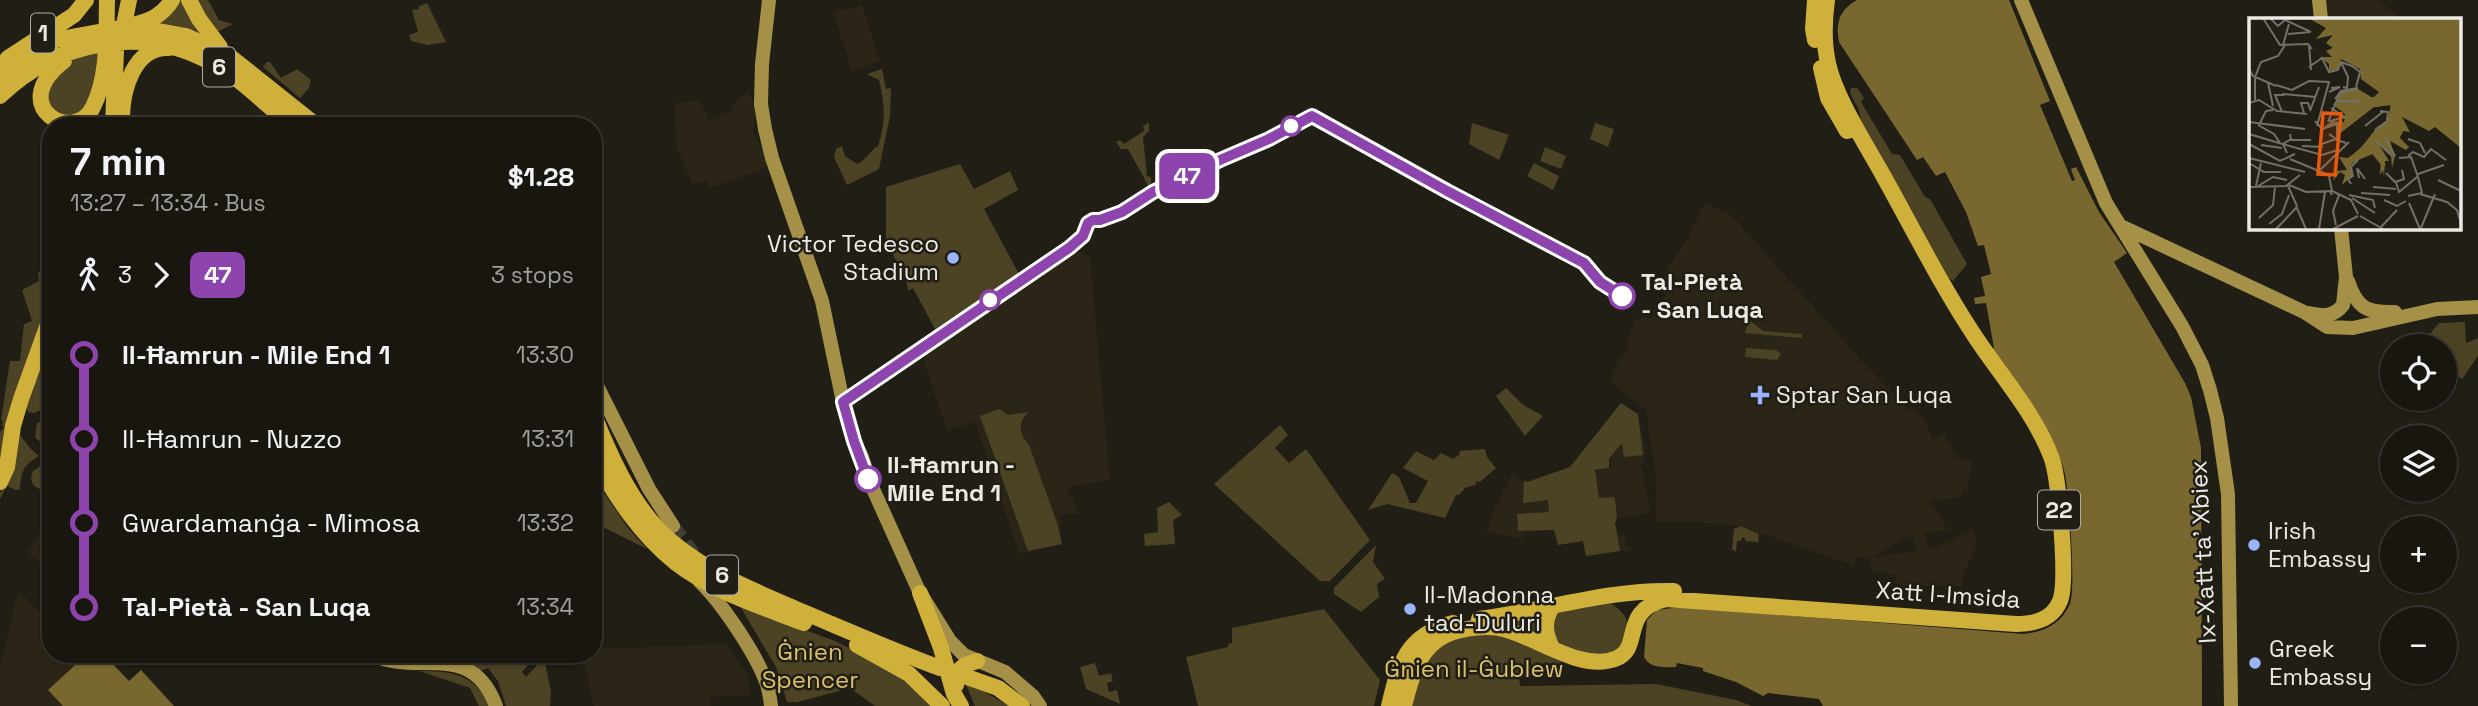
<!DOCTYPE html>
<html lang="en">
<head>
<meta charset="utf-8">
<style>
  body { margin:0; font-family:"Space Grotesk",sans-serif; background:#26231e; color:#f1f3f6; height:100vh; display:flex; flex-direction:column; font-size:26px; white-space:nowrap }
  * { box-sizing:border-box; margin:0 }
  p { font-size:23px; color:#9f9f9f }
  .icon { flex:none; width:38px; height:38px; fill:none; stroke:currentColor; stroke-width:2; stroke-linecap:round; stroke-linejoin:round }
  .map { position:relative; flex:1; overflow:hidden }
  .panel { position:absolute; left:42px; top:117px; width:560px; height:546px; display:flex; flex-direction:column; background:#191610; border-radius:28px; box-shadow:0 2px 5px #0004,0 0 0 2px #373530 }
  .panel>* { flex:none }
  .badge { padding:0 14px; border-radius:10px; font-size:24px; line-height:46px }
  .controls { position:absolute; left:2380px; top:334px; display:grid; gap:14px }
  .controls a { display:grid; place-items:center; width:77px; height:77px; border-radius:50%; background:#191610; box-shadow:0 2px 5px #0004,0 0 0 2px #373530; font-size:35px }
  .map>.badge { position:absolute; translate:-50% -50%; box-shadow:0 0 0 4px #fff }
  .legs { display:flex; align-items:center; gap:10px; height:77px; padding:0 28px; font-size:23px }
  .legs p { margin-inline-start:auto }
  .overview { display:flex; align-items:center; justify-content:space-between; height:119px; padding:0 28px }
  h1 { font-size:38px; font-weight:700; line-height:52px }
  ul { padding:0 28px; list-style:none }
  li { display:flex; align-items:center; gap:24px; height:84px; font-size:26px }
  li i { display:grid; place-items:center; width:10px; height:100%; margin:0 9px; background:currentColor }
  li i::after { content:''; width:18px; height:18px; margin:-9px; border:5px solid; border-radius:50%; background:#191610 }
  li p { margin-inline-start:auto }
  li:first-child i { background:linear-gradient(#0000 50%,currentColor 0) }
  li:last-child i { background:linear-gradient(currentColor 50%,#0000 0) }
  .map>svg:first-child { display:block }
  .built { fill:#2a2516; fill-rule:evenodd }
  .green { fill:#4c4324 }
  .water { fill:#786830 }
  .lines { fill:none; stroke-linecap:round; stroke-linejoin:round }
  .major-tunnel { stroke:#3f3d34; stroke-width:14; stroke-dasharray:14 7; stroke-linecap:butt }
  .major { stroke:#a49046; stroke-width:14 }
  .highway { stroke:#cfb03b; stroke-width:16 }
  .line-1-casing { stroke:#fff; stroke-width:16 }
  .line-1 { stroke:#8e44ad; stroke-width:10 }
  .stop-1-dot { fill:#fff; stroke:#8e44ad; stroke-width:3.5 }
  .poi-dot { fill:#9ab5fd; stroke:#211e15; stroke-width:2.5 }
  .labels { text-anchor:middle; stroke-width:5; stroke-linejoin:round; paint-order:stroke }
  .shield { fill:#211e15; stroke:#afada6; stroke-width:2 }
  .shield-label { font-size:23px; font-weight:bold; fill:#eceae4 }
  .poi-label { font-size:24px; fill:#eceae4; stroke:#211e15; text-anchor:start }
  .stop-label { font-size:24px; font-weight:bold; fill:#eceae4; stroke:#211e15; text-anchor:start }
  .street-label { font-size:24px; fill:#eceae4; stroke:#211e15 }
  .park-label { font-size:24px; fill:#d8c06c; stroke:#211e15 }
  .inset-river { fill:none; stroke:#786830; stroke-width:3.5 }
  .inset-road { fill:none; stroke:#727068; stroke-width:2 }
  .view { fill:#e8590c; fill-opacity:0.15; stroke:#e8590c; stroke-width:3.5 }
  .inset-edge { fill:none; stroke:#eceae4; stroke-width:3.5 }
</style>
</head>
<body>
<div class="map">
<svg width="2478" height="706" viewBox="0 0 2478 706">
  <rect width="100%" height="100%" fill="#211e15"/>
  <path class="built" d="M2324,0h53l26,19h-77z
    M862,5l18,56 -28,10 -19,-58z
    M749,92l7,17 -3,22 18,35 -61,22 -4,-7 -14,3 -16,-39 -1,-42 25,-3 9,21 22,-10 5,-11z
    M1705,203l26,12 133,148 44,46 10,5 6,6 9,20 11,-6 14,24 14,3 -5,28h-4l-2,9 -32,2 19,30 -23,3 5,17 43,-20 4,14 -14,32 -1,10h-62l-4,-3 -1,-9 -23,-3 -2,-14h-14l-2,9 -113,-40 -57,-5h-28l-1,-51 -9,-59 -37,-31 21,-38 -4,-3 11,-21h14l12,-17 3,-9 -4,-7 7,-18 18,-27zM1912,534l4,17 -42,6 1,-1z
    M1077,251l13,5 20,224 -43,7 13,26 -20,2 2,29 -43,10 -44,-132 -28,8 -23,-68 2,-7z
    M1641,427l5,26 -5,12 10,48 -34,5 -2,5 3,12h7l1,12h5l1,5 -12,-1 -34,5 -3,-15 -25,4 -4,-15 -30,2 -1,7 -37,-7 9,-25 17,-32 6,1v5l8,1 85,-13v-11l23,-30z
    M51,514v56l-24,-18z
    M18,591l33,33v30l28,1 4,3 -34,32 14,16h-63v-39z
    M725,644l22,29 4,22 -40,2v9h-117l-12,-51 11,-1v-5z"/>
  <path class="green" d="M178,0h7l24,41 -57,-16z
    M197,0h11l11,20 14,4 -18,9z
    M427,3l19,39 -18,3 -17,-4 -2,-6 9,-3 -6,-22 7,-1v-3z
    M100,50c1,18 -8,67 -31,66 -6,0 -14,-5 -21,-7l-1,-28c18,-19 27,-25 53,-31z
    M267,62h3l11,16 16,-9 14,11 -2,8 -9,10 -37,-31z
    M882,69l4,20 5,-1 -1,28 -11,53 -32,16 -13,-28 2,-8 6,-3 3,10 12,8c9,-3 12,-13 21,-18 8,-23 7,-43 1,-66l-12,-6z
    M1851,88h6l7,10 -3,4 31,52 8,1 25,42 5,2 37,65 -14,17 -17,-12 -73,-135 -4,-24 -9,-17z
    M1149,123v8l-6,6 4,39 4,1v10h-2l-21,-38h-7l-5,-7 4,-2 4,4 20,-13 -1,-5z
    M1472,123l37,12 -10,25 -30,-16z
    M1595,123l19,6 -6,18 -18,-8z
    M1545,147l21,9 -5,13 -21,-8z
    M1534,163l25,13 -6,14 -26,-14z
    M960,164l14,25 36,-18 8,19 -34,19 35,65 -84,55 -22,-41 -5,3 -2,-12 -20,-37v-55z
    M51,271v34l-9,13 -42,147v-33l4,-5 -2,-1 1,-5 -2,-1 9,-59h10l4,-37 8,-3 -10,-31 17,-9 -1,-9z
    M1749,320l14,11 39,3v4l-57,-5z
    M2465,322l1,21 12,-5v18l-16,23 -17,-14v-19h-46l12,-10 10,6 4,-2 14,-17z
    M51,328v77l-17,8 -6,-1 -2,-7z
    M1746,348l30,2 5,4 -4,6 -32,-3z
    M1506,388l16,16 21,12 -18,20 -29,-40z
    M1621,403l17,11 5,41 -19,2 -2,-14 -13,16v9l-14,2 4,28 15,-1 1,2 2,19 -2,5 5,28 -34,5 -3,-15 -25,4 -4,-15 -36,1 -1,-17 32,-2 -1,-12 -25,3 1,-23 3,2 43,-15z
    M999,409l9,6 21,-3c-12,10 -10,22 0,33l28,78 5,21 -34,7 -48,-135z
    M51,417v35l-16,-15 2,-14z
    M1280,425l8,10 -13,13 14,15 17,-14 64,91 -40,41h-10l-106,-97z
    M17,431l13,17 9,8c-16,9 -18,16 -19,33l-4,1 -9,-4 -7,13v-6l6,-10z
    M1485,449l2,8 9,11 -16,14 -3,-1 -2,4 -10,3 -6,7h-3l-11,23 -58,-14 -19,6 24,-37 7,4 11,26h6l12,-22 -25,-13 13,-17 18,9 7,-7 12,6 6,-4 1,-4z
    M42,465l9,1v20l-8,5 -10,-6 -2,-7 2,-7z
    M593,477l35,51 19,21 -54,-27z
    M1169,502l13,13 -9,5 2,24 -30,2 -1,-12 14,-2 -1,-24z
    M1741,526l18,8 -1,8 -13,-1v-3l-3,-1 -1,4h-4l-1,11 -4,-3 2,-20z
    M1376,545l-3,17 12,17 -8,5 2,13 -18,15 -27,-18v-6z
    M1609,602c24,16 20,22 11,48l-25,7 -85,-32v-7z
    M740,606l95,35 64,32 39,33h-63l-25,-18 -52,14h-11l-10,-33z
    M1324,609l56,71 -6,26h-176l-12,-49 42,-10v-3l4,-1v-15z
    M1454,632c47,-1 71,12 111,32l-47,1 2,21 136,-2 80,16 16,6h-343l22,-54z
    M456,655h81l-15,17 4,5 18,-19 7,33 -1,15h-44l-8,-25 -10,-13 -8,3 -23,-11z
    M1095,663l4,13 12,-3 2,8 -6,2 2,9 8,-2 3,14 -34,-15 -6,-22z
    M419,671c36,0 53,3 72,35h-12l-9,-18z
    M964,680l45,26h-34z"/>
  <path class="water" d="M1857,0h152l41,101 -10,4 32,76 3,-1 -4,-11 5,-2 23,45 28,41 -13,9 71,121 6,14 10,51 1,258h-379l-4,-7 -51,-6 -5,3 -27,-14 -33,-11v-3l-26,-5 -1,4c-13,0 -25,2 -32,-10l3,-37 10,-10 23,-3 343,27c21,-2 38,-10 47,-30 6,-16 -1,-104 -4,-124 -2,-14 -8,-28 -14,-41 -15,-32 -39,-61 -60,-90l2,-1 -8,-45 -11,1 -1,-6 11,-2 -4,-19 10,-3 -7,-29 -6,1 -12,-34 -21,-40 -9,4 -13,-19 -6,3 -78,-118c-4,-19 1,-33 18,-42z
    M87,654l17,1 25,26 12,-11 33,36h-111l-15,-16z"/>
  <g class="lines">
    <path class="major-tunnel" d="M673,526l22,30"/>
    <path class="major" d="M769,0l-7,64 -1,40 4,25 7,29 50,143 21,101 11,39 8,16 7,23 50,111 31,50 14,14 41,17 28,24 7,10
      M2021,0l85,203 76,123 20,39 8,25 7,28 11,76 3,212
      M2319,0l2,19
      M2123,227l181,85 23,15 26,1 84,-19 41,-2
      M2348,281c9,27 18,32 47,31
      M2309,313c14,3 25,4 34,-8l3,-28 -5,-49
      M593,378l56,111 24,37
      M700,582c21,20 54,69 65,97 4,8 5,18 6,27
      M372,654c44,24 99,-16 124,52"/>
    <path class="highway" d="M189,0l10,19 21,28
      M133,25c17,-4 30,-10 39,-25
      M122,35l7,-35
      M1815,40l-2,-11 2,-29
      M64,61c-59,45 10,85 29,46 16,-32 13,-72 14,-107
      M0,67l8,-9 66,-43 12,-15
      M1821,68l7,30 19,33
      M0,79l55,-39 65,-12h22l44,8 42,19 89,71
      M0,96c57,-55 142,-72 212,-33 29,15 54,42 80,63
      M122,119c0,-29 12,-73 47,-71
      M113,126l3,-75
      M593,413c16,40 35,84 65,116 38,39 90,59 138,80 48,20 95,41 144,59
      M593,456c22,40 47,78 83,107 36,28 86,44 128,60
      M0,482l7,-15 6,-41 8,-27 30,-83
      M920,593l21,55 13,46 7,12
      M1552,607c-9,15 -7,26 0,41
      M1479,619c64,-8 130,-30 195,-28
      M857,645l52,29 33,32
      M967,677l31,11 24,18
      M956,685l2,-14 7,-6 12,-4
      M1389,706c10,-42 17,-71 64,-83
      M1404,706c9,-37 19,-71 62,-77 11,-2 21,-3 32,-1 36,6 80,44 117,31 29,-10 3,-48 51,-60l350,25c18,0 36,-4 44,-23 8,-19 -1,-120 -8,-142 -16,-44 -50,-82 -76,-121 -34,-51 -62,-107 -92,-161 -17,-31 -49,-80 -56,-114 -5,-22 -4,-41 -1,-63"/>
  </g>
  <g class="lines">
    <defs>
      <path id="line-1" d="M868,479l-14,-38 -11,-39 226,-154 14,-12 5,-13 5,-3h7l22,-8 31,-20 67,-32 49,-21 43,-23 135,75 137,72 16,19 22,14"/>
    </defs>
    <use href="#line-1" class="line-1-casing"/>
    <use href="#line-1" class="line-1"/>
  </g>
  <g class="stop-1-dot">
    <circle cx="1291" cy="126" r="9"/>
    <circle cx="1622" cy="296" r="12"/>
    <circle cx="990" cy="300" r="9"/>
    <circle cx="868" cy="479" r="12"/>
  </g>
  <g class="poi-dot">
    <circle cx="953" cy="258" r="7"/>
    <path d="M1756.5 384.5h7v7h7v7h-7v7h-7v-7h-7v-7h7z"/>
    <circle cx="2254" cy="545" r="7"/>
    <circle cx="1410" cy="609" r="7"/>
    <circle cx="2255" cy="663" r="7"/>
  </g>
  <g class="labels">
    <g class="shield">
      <rect x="31" y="13.5" width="24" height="39" rx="5"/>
      <rect x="203" y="47.5" width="32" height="39" rx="5"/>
      <rect x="2038" y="490.5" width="42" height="39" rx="5"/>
      <rect x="706" y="555.5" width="32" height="39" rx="5"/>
    </g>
    <g class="shield-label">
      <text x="43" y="41">1</text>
      <text x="219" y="75">6</text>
      <text x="2059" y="518">22</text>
      <text x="722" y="583">6</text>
    </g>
    <g class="poi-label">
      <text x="939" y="252" text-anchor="end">Victor Tedesco<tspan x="939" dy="28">Stadium</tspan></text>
      <text x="1776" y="403">Sptar San Luqa</text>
      <text x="2268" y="539">Irish<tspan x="2268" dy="28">Embassy</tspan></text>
      <text x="1424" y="603">Il-Madonna<tspan x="1424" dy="28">tad-Duluri</tspan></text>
      <text x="2269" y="657">Greek<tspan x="2269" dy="28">Embassy</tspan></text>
    </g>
    <g class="stop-label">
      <text x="1641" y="290">Tal-Pietà<tspan x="1641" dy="28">- San Luqa</tspan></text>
      <text x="887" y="473">Il-Ħamrun -<tspan x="887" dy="28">Mile End 1</tspan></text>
    </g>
    <g class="street-label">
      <text transform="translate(2203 552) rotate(-93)" y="8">Ix-Xatt ta' Xbiex</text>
      <text transform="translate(1948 595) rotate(4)" y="8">Xatt l-Imsida</text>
    </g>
    <g class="park-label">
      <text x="810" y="660">Ġnien<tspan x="810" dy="28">Spencer</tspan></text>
      <text x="1474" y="677">Ġnien il-Ġublew</text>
    </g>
  </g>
  <g transform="translate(2249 18)">
    <rect width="212" height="212" fill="#211e15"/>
    <path d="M59,0h153v130l-26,-21 -6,4 -27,-14 8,15 -7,-1 -5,5 11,11 -3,3 -16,-9 5,15 -3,12 -1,-13 -14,-14 12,20h-4l-1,16 -1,-7 -3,5 1,-13 -9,-9 -13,4 -8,8 2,10 -11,10 3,-10 -5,-3 -7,9 3,-10 11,-1 -8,-13 9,1 12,-9 18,-23 10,-4 5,-17 -19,2 -36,28 -1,-11 -15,4 10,-7 12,1 1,-8 -12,-9 9,-13 14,-4 17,10 6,-6 -18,-13 -1,-10 -19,-10 -3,10 -9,2v-7l-9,-7h12l-6,-6 7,-3 -7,-5 7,-8 -17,4 10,-11z" fill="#786830"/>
    <path class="inset-river" d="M80,0l56,69 -4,11 -12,2M86,0l70,77v13M108,73l14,8 16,-2 7,4 9,27 -7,13 -13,-7 -2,4 5,5M118,83l34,-2 60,37M162,86l4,-86M105,93l13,-9 -11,-10M98,102l-3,6 27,-20 22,-4 -4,21 -42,40 26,-11 11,14 -9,-23M140,107l9,-12 28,-16 24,-79M128,119l22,-24 19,-10 43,1"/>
    <path class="inset-road" d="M14,0l17,27 28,-1 4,5M21,0l8,8 7,-6 26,12M39,16l23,-2M34,27l6,-21M60,27l2,25M92,44l7,15 -1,11 -4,-1M60,49l13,-9 7,14 9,-2 3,-8 11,4 8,6 -4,15M0,51l4,7 23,10M6,59v23M6,59l6,-15 17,-6 7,-11M19,65l5,23M27,67l16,5 17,-9 20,1 -12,44M80,74l11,-5 -9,1M33,76l34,3M88,83h22M0,85l10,-3 18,11 30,3M61,93l9,-24M33,94l-7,-17h9M55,95l-3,-10h7l2,6M66,103l7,8 15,-5v16l9,3M81,103l15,-4 -14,-9M0,104l56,7M79,104l12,-29 18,-5 -17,3 -6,8M9,107l16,9 6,9M10,107l7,-14 7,-1M116,108l19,-15M126,112l12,-9 1,-9 -8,-1M0,116l30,9M136,119l10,19M159,121l12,4 5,10M41,122h21M127,123l16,15M30,125l43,12 16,-5M0,126l31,17 15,-7M12,127l21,3M70,127l17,-6 -7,-5M53,128l21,1M38,135l-4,-9 8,-5 -1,-5M159,138l5,-4 11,5 7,-8 15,11M0,140l56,14M150,140l12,-1 7,20M41,141l41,17M0,145l15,9h17M70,153l30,-29M137,155l9,9 9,-3 -2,-9M169,156l26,-9M80,158l3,15 19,9 7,14M110,160l-2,-10 8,11M189,162l23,11M147,164l3,10 18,-15M102,166l-3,-5 5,-3 -2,-9 7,-7M40,167l17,7 24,-1 2,4M7,168l5,-23M9,168l15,-9 14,3M39,168l9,20M0,169l37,-1 14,-11M124,169l23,2M86,174l4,3 -6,16 3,14M112,175l29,2M171,176l27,8 10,8 4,13M100,177l24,5 2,8M159,178l14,-3 -4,-16M103,180l23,15M135,182l13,6 9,-5M160,185l11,26M47,188l10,23M111,198l23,13M10,200l14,-13 2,-18M20,206l13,-10 7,-19M132,209l16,-17M172,210l14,-34M27,211l21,-22M70,211l6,-37M84,211l25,-13"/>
    <path class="view" d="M74,95l18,1 -6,61 -17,-1z"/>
    <rect width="212" height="212" class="inset-edge"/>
  </g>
</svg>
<div class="controls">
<a><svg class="icon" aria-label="locate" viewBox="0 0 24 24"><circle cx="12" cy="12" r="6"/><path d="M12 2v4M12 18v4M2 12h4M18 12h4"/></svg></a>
<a><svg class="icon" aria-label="layers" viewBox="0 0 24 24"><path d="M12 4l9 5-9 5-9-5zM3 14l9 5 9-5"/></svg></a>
<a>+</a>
<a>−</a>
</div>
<b class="badge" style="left:1187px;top:176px;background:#8e44ad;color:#fff">47</b>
<section class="panel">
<div class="overview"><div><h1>7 min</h1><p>13:27 – 13:34 · Bus</p></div><b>$1.28</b></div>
<div class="legs"><svg class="icon" aria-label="walk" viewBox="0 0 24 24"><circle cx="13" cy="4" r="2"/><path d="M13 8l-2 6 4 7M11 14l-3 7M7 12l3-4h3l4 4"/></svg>3<svg class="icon" aria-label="forward" viewBox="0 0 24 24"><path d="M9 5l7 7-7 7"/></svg><b class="badge" style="background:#8e44ad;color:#fff">47</b><p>3 stops</p></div>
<ul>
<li><i style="color:#8e44ad"></i><b>Il-Ħamrun - Mile End 1</b><p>13:30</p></li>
<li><i style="color:#8e44ad"></i><span>Il-Ħamrun - Nuzzo</span><p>13:31</p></li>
<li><i style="color:#8e44ad"></i><span>Gwardamanġa - Mimosa</span><p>13:32</p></li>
<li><i style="color:#8e44ad"></i><b>Tal-Pietà - San Luqa</b><p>13:34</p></li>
</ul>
</section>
</div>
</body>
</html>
